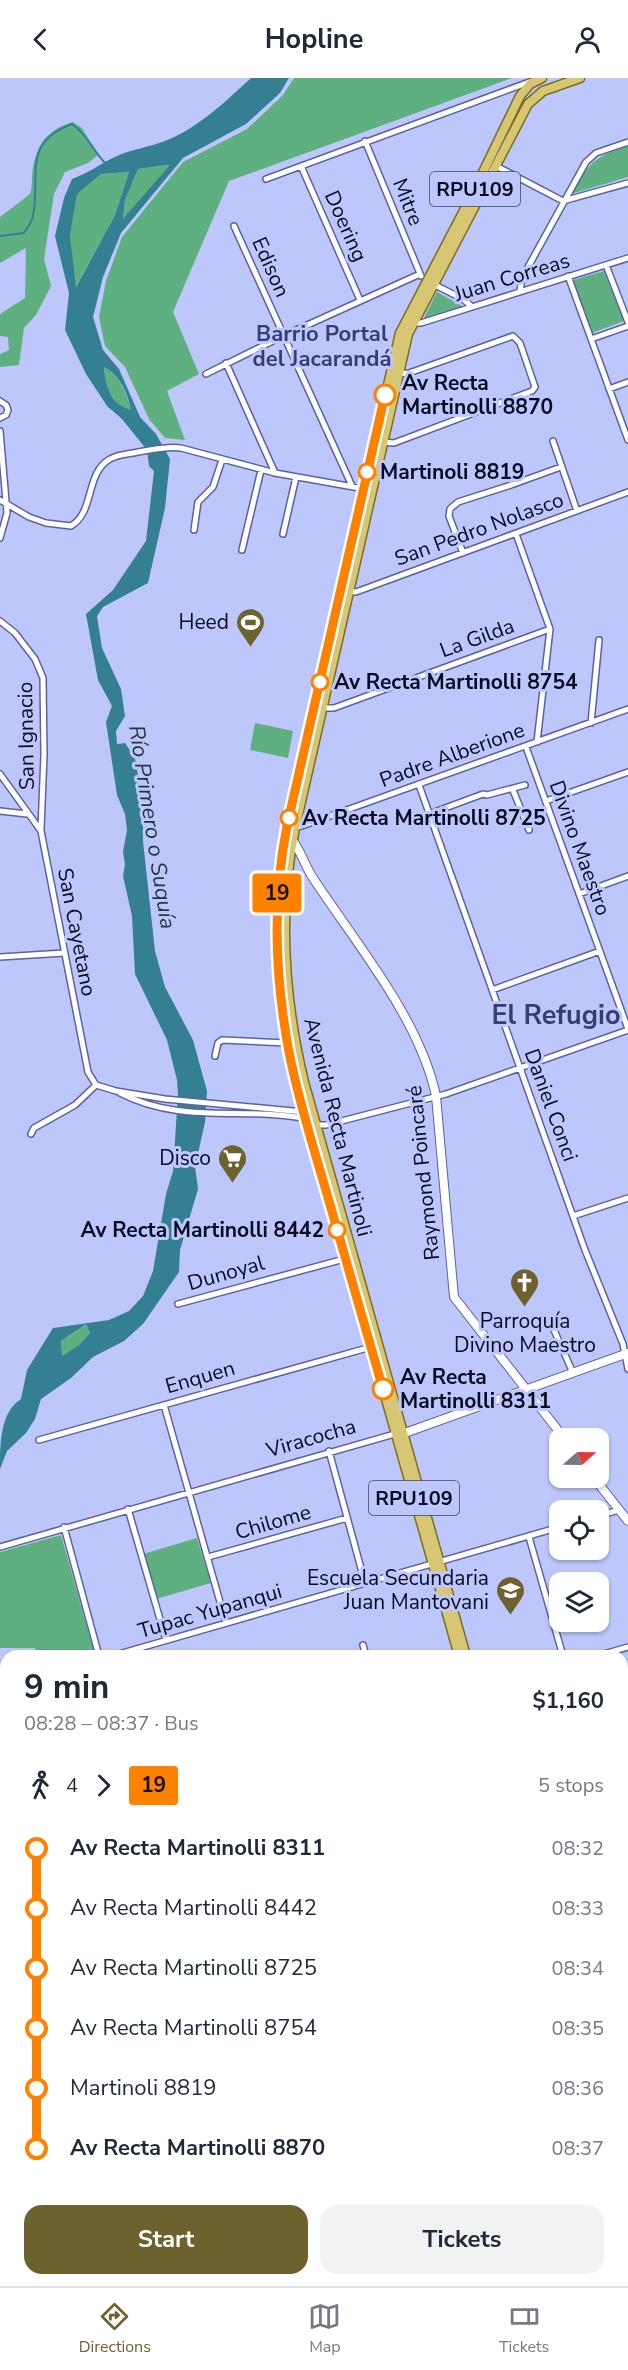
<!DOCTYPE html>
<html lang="en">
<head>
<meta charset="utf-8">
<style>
  body { margin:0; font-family:"Nunito Sans",sans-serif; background:#f2f2f3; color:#1f2937; height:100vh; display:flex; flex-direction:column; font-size:22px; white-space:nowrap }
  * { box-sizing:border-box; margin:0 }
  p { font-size:20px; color:#747a83 }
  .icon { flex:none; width:33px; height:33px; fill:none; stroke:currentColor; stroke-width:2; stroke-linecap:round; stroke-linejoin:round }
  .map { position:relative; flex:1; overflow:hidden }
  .drawer { position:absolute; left:0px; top:1572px; width:628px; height:636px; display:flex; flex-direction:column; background:#fff; border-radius:18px 18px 0 0; box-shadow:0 2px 4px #0004 }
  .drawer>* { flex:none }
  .badge { padding:0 12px; border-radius:4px; font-size:21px; line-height:39px }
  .needle { width:39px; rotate:70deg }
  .fabs { position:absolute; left:549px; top:1350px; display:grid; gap:12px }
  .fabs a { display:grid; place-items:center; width:60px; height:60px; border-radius:12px; background:#fff; box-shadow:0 2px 4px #0004; font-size:30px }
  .map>.badge { position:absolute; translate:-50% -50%; box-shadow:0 0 0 3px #fff }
  .legs { display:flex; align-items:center; gap:9px; height:66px; padding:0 24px; font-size:20px }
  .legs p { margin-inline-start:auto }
  .summary { display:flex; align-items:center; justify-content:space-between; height:102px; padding:0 24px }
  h1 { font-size:33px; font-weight:700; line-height:45px }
  .button { display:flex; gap:12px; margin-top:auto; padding:12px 24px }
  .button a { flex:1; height:69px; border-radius:18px; background:#6d622e; color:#fff; font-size:24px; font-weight:700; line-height:69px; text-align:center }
  .button a+a { background:#f2f2f3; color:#1f2937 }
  ul { padding:0 24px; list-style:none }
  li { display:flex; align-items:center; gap:21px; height:60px; font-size:22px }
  li i { display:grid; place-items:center; width:9px; height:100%; margin:0 8px; background:currentColor }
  li i::after { content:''; width:15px; height:15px; margin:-8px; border:4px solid; border-radius:50%; background:#fff }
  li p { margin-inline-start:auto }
  li:first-child i { background:linear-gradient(#0000 50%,currentColor 0) }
  li:last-child i { background:linear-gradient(currentColor 50%,#0000 0) }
  header { display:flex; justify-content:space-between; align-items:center; height:78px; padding:0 24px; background:#fff; font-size:27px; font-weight:700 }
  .tab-bar { display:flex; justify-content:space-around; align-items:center; height:84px; border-top:2px solid #e0e1e3; background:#fff; font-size:16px; color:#747a83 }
  .tab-bar a { display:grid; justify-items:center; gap:3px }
  .tab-bar .selected { color:#6d622e }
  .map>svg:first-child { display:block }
  .green { fill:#5fb081 }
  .water { fill:#348092; fill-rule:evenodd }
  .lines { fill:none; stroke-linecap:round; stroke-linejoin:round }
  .stream { stroke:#348092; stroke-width:2 }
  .street-casing { stroke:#5b639d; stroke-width:8 }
  .secondary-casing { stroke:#5b639d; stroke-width:10 }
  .primary-casing { stroke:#7e6d1b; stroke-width:11 }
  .street { stroke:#fff; stroke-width:5 }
  .secondary { stroke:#fff; stroke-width:8 }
  .primary { stroke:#d7c774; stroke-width:8 }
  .line-1-casing { stroke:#fff; stroke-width:14 }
  .line-1 { stroke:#ff8100; stroke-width:9 }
  .stop-1-dot { fill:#fff; stroke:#ff8100; stroke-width:3 }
  .labels { text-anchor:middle; stroke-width:6; stroke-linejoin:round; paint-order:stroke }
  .shield { fill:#bec7fb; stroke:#3f4362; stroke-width:1.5 }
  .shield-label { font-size:20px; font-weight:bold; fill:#090b21 }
  .street-label { font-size:21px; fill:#090b21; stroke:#bec7fb }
  .stop-label { font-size:21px; font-weight:bold; fill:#090b21; stroke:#bec7fb; text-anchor:start }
  .poi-label { font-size:21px; fill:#090b21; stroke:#bec7fb; text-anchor:end }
  .neighbourhood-label { font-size:22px; font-weight:bold; fill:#373d73; stroke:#bec7fb }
  .water-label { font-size:22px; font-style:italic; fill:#1f373d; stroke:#bec7fb }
  .district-label { font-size:27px; font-weight:bold; fill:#373d73; stroke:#bec7fb }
</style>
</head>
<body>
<header><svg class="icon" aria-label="back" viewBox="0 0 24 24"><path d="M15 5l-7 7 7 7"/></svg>Hopline<svg class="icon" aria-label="person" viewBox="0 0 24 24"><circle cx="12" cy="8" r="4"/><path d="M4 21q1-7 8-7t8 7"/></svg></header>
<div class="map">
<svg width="628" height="2208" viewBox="0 0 628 2208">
  <rect width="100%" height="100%" fill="#bec7fb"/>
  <path class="green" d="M294,0h218l-283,103 -56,131 26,62 -32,17 18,49 -20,-2 -16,-19 -24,-52 -20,-21 -6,-29 7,-36 16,-44 61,-75 64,-33 36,-34z
    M73,44l9,6 16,27 -10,8 -23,9 -11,22 -10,65 7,27 -15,29 -12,13 -5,37 -19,2v-13l9,-4 -1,-13 -8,-1v-22l25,-16 1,-50 -26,15v-46l30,-23c2,-6 2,-12 2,-19 3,-28 13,-45 41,-53z
    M628,68v31l-57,17c19,-32 21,-36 57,-48z
    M170,87l-47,55 2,-20 13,-31z
    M129,94l-14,43 -40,73 -5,-52 7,-43 24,-19z
    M604,193l20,50 -32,12 -19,-53z
    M437,214l25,14 -38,12z
    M104,289c17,9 22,27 28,44 -22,-7 -26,-24 -28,-44z
    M255,645l38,8 -5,27 -38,-8z
    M86,1246l4,9 -11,12 -17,12 -1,-16z
    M61,1457l34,120 -58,1 -2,-8h-35v-96z
    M197,1460l14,45 -55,16 -13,-45z"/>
  <path class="water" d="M251,0h38l-9,15 -34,31 -63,34 -62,75 -18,44 -10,40 10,33 16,19 21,48 16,17 14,25 -5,49 -17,75 -45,24 -6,9 5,32 19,41 4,27 -9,15 1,13 8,-1 10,15 5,29 -1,8 4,20v26l12,110 10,36 28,53 14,51 -2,31 -10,45 3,22 -18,61 -1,22 -36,52 -19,17 -31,16 -22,21 -30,21 -6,20 -9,14 -19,18 -7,18c0,-24 0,-57 21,-70l6,-29 26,-42 56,-8 20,-9 14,-15 10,-25 13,-77 7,-23 5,-77 -1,-14 -10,-40 -32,-66 -3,-58 -9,-40 2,-12 -2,-12 4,-22 -2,-16 -8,-19 -11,-73 6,-16 -14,-26 -12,-66 27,-24 33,-49 8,-70 -5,-5 -2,-16 -25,-31 -15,-13 -21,-32 -21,-44 4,-37 -14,-57 9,-38 8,-19c17,-6 29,-16 45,-23 16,-7 32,-9 48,-15 32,-12 61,-40 86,-63zM168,87l1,1 -46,53 2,-19 13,-31zM129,94l-14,43 -39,72 -6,-51 7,-42 24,-20zM104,289c16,8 24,27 27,43 -21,-6 -25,-23 -27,-43zM86,1246l4,9 -11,12 -17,11 -1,-15z"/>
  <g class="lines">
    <path class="stream" d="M0,158l24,-3c3,-5 8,-11 9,-17 8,-40 -12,-73 39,-92 16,11 21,27 34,40"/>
    <defs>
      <path id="street" d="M365,63l56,135
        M301,88l59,134
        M496,88l67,35 65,-18
        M266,101l266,-98
        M234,148l118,260
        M606,187l22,57
        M568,198l60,164
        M431,205l32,16 8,7
        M520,213l2,-13 64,-116 10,-9 32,-11
        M412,245h9l207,-65
        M591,261l37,-13
        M226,285l49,110
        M206,296l77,-38 137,-62
        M609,311l19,-7
        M0,323l6,4 2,5 -2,5 -6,3
        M0,353l7,82 -7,25
        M553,363l24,70
        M382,364l12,1 138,-52 3,-4 -15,-44 -7,-7 -104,37 -13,1
        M0,422l29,17 17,6 25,3c24,-14 14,-53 39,-67 8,-5 19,-5 28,-7 14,-2 28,-6 43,-4l94,25 90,16
        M194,452l4,-28 15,-15 9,-27
        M283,456l13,-57
        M516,456l34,95 -13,113
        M242,472l19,-80
        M463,475l-14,-37 1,-7 8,-7 53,-17 50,-18
        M348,513l8,1 272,-100
        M0,543l15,12 20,26 8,19 1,77 -3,74
        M320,630h14l216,-79
        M591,645l8,-83
        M526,669l102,282
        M0,696l41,57 47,241 8,13 20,6 49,8 139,13
        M419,707l166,465 38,94 5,25
        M513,712l16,40
        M546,723l82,-29
        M0,733l27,3
        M429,736l54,-20 4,1 38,-10
        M293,749l9,-1 326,-117
        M579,816l49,-18
        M0,879l64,-4
        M492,912l108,-39
        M215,978l3,-13 4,-3 65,3
        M120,1015c62,32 124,13 188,26
        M315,1047h11l120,-31 182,-64
        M31,1056l3,-6 41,-23 21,-20
        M573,1138l55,-18
        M178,1226l170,-46
        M550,1243l23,52
        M164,1327l62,218
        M39,1362l332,-93
        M329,1373l36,132
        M128,1431l38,131
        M598,1438l21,-6
        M64,1449l35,129
        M529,1459l34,119
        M0,1469l398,-114
        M208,1479l139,-39
        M363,1567l3,11
        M112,1578l448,-129
        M597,1578l31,-9
        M0,1609l6,-2
        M622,1637l6,-2
        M622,1843l3,10
        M622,1992l6,-2
        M340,2202l1,6
        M430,2202l2,6
        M255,2208l21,-6"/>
      <path id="secondary" d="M289,762l4,1c9,12 13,28 22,40 43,65 105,139 121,215l18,201 110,141
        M402,1356l226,-81
        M594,1400l34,43
        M622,1707l6,-2
        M521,2208l22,-6"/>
      <path id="primary" d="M459,1578l-165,-581c-19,-82 -22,-166 -7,-249l113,-493 70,-134 50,-103 10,-12 12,-6
        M466,1578l-162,-574c-20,-83 -26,-170 -9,-254l113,-494 120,-230 15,-13 37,-13
        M622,2130l6,20
        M622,2158l6,19"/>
    </defs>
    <use href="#street" class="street-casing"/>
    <use href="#secondary" class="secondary-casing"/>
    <use href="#primary" class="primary-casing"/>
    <use href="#street" class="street"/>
    <use href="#secondary" class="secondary"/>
    <use href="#primary" class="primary"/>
  </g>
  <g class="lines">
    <defs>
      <path id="line-1" d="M383,1311c-18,-62 -36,-125 -54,-188 -14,-49 -30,-98 -40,-149 -14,-75 -17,-151 -2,-226l98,-431"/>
    </defs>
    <use href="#line-1" class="line-1-casing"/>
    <use href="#line-1" class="line-1"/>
  </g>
  <defs>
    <symbol id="stadium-pin" viewBox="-11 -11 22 30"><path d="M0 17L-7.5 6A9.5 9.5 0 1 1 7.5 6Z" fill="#6d622e" stroke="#bec7fb"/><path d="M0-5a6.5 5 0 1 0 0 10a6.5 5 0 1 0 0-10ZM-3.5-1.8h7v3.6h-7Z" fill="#fff"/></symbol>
    <symbol id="supermarket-pin" viewBox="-11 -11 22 30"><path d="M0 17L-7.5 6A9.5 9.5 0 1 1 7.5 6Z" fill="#6d622e" stroke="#bec7fb"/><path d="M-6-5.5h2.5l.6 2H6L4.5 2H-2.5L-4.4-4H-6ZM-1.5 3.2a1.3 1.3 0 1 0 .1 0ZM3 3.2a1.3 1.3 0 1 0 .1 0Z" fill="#fff"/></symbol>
    <symbol id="church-pin" viewBox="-11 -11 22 30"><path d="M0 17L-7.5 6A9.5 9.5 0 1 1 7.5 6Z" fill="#6d622e" stroke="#bec7fb"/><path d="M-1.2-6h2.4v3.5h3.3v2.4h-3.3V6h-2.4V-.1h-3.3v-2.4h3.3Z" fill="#fff"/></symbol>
    <symbol id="school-pin" viewBox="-11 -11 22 30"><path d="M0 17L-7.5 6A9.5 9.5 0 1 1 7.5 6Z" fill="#6d622e" stroke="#bec7fb"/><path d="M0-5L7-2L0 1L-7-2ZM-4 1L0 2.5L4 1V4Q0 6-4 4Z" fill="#fff"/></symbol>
  </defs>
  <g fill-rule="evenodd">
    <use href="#stadium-pin" x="234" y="528" width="33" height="45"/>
    <use href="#supermarket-pin" x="216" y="1064" width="33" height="45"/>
    <use href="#church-pin" x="508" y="1188" width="33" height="45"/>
    <use href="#school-pin" x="494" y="1496" width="33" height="45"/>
  </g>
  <g class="stop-1-dot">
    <circle cx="385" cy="317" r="10"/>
    <circle cx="367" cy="394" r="8"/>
    <circle cx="320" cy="604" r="8"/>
    <circle cx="289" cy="740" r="8"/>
    <circle cx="337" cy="1152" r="8"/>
    <circle cx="383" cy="1311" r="10"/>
  </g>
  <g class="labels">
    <g class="shield">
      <rect x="430" y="94" width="90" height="34" rx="4.5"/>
      <rect x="369" y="1403" width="90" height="34" rx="4.5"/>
    </g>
    <g class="shield-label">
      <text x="475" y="118">RPU109</text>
      <text x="414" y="1427">RPU109</text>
    </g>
    <g class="street-label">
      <text transform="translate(408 124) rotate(68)" y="7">Mitre</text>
      <text transform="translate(346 148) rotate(66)" y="7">Doering</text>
      <text transform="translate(271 189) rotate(66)" y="7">Edison</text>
      <text transform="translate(512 199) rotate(-17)" y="7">Juan Correas</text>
      <text transform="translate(479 451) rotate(-20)" y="7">San Pedro Nolasco</text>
      <text transform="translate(477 560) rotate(-20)" y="7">La Gilda</text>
      <text transform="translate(26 658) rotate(-91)" y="7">San Ignacio</text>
      <text transform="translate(452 677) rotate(-20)" y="7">Padre Alberione</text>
      <text transform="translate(580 770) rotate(70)" y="7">Divino Maestro</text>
      <text transform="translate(77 854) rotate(79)" y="7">San Cayetano</text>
      <text transform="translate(551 1027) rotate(70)" y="7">Daniel Conci</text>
      <text transform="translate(338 1049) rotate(76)" y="7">Avenida Recta Martinoli</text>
      <text transform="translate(423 1095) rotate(-96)" y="7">Raymond Poincaré</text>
      <text transform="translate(226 1195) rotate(-16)" y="7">Dunoyal</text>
      <text transform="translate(200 1299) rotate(-16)" y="7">Enquen</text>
      <text transform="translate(311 1360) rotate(-16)" y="7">Viracocha</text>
      <text transform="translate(273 1444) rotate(-16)" y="7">Chilome</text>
      <text transform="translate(210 1533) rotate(-16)" y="7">Tupac Yupanqui</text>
    </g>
    <g class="stop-label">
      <text x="402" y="312">Av Recta<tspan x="402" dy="24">Martinolli 8870</tspan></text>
      <text x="380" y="401">Martinoli 8819</text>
      <text x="334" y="611">Av Recta Martinolli 8754</text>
      <text x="302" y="747">Av Recta Martinolli 8725</text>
      <text x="324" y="1159" text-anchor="end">Av Recta Martinolli 8442</text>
      <text x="400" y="1306">Av Recta<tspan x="400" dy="24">Martinolli 8311</tspan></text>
    </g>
    <g class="poi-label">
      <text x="229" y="551">Heed</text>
      <text x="211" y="1087">Disco</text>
      <text x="525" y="1250" text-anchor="middle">Parroquía<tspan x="525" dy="24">Divino Maestro</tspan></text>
      <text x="489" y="1507">Escuela Secundaria<tspan x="489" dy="24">Juan Mantovani</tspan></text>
    </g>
    <g class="neighbourhood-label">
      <text x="322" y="263">Barrio Portal<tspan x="322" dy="25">del Jacarandá</tspan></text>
    </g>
    <g class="water-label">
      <text transform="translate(153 749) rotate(81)" y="8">Río Primero o Suquía</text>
    </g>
    <g class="district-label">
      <text x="556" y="946">El Refugio</text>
    </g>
  </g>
</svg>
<div class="fabs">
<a><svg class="needle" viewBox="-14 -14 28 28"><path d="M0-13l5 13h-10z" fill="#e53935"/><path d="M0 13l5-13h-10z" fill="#747a83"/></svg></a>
<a><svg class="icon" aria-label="locate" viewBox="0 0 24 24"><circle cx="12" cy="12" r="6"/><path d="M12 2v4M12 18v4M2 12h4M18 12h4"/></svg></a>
<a><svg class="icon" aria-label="layers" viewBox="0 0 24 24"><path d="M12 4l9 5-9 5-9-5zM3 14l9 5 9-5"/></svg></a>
</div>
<b class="badge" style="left:277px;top:815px;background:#ff8100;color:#111">19</b>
<section class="drawer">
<div class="summary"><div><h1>9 min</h1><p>08:28 – 08:37 · Bus</p></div><b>$1,160</b></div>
<div class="legs"><svg class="icon" aria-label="walk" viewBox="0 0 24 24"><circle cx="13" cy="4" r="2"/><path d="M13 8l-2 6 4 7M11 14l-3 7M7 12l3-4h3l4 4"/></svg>4<svg class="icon" aria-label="forward" viewBox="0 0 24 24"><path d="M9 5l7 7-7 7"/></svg><b class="badge" style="background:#ff8100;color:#111">19</b><p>5 stops</p></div>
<ul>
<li><i style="color:#ff8100"></i><b>Av Recta Martinolli 8311</b><p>08:32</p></li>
<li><i style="color:#ff8100"></i><span>Av Recta Martinolli 8442</span><p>08:33</p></li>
<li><i style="color:#ff8100"></i><span>Av Recta Martinolli 8725</span><p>08:34</p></li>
<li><i style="color:#ff8100"></i><span>Av Recta Martinolli 8754</span><p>08:35</p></li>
<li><i style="color:#ff8100"></i><span>Martinoli 8819</span><p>08:36</p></li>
<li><i style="color:#ff8100"></i><b>Av Recta Martinolli 8870</b><p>08:37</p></li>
</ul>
<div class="button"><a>Start</a><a>Tickets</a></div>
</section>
</div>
<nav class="tab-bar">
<a class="selected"><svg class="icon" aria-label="directions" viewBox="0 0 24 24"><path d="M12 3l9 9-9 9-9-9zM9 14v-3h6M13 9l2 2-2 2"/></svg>Directions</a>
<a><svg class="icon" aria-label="map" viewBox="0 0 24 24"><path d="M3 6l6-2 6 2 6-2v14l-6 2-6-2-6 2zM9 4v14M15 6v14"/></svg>Map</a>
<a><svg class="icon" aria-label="tickets" viewBox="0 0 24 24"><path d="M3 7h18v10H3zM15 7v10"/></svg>Tickets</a>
</nav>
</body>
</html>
